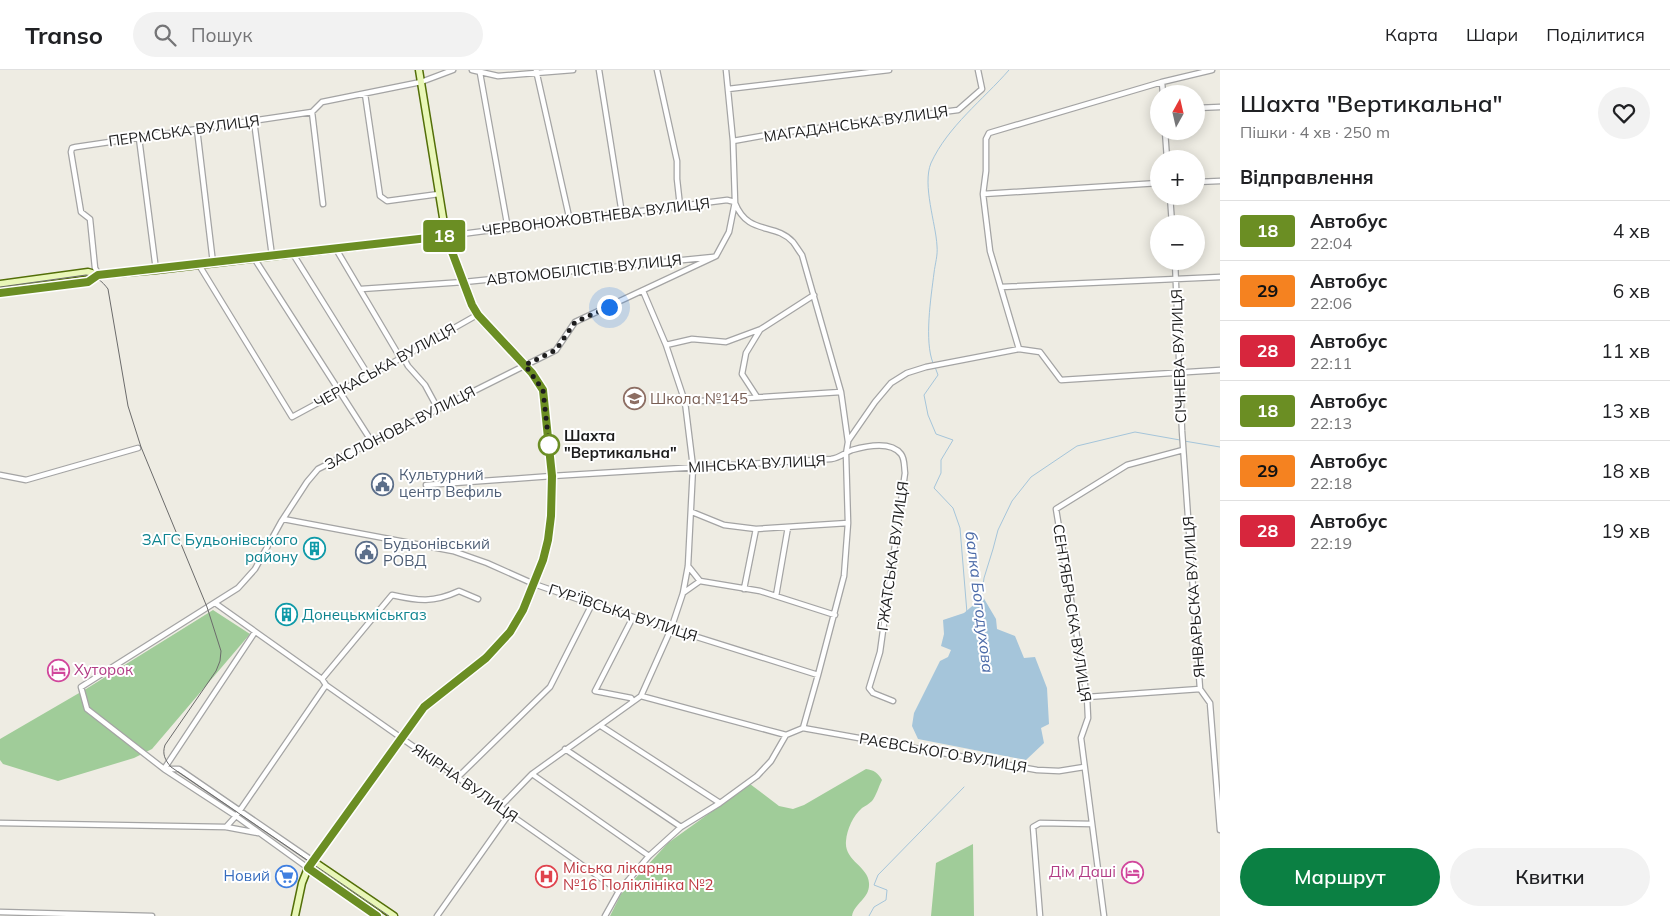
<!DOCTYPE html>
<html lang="uk">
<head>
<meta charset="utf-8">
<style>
  body { margin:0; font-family:Mulish,sans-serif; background:#f2f2f2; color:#202124; height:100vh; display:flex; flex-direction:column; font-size:19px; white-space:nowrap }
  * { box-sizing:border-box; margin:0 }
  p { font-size:16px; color:#757577 }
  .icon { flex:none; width:28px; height:28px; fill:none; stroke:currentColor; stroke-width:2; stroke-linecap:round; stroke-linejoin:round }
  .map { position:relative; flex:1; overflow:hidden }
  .panel { display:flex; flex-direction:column; background:#fff; width:450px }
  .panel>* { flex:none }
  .badge { padding:0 10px; border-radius:4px; font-size:18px; line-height:32px }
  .needle { width:32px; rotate:8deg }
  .tools { position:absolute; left:1150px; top:15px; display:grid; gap:10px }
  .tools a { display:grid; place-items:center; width:55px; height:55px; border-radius:50%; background:#fff; box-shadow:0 2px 12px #0003; font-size:25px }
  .you { position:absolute; width:25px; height:25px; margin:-12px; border:4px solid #fff; border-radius:50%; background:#1a73e8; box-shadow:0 0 0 8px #1a73e833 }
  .map>.badge { position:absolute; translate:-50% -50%; box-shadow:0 0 0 2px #fff }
  h2 { padding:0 20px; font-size:19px; line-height:45px }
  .round { display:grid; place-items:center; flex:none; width:52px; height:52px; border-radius:26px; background:#f2f2f2 }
  .head { display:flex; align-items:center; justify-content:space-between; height:85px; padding:0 20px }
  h1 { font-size:24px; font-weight:600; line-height:38px }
  .action { display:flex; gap:10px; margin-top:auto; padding:10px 20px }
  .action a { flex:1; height:58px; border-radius:30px; background:#0b8043; color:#fff; font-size:20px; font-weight:600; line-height:58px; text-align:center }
  .action a+a { background:#f2f2f2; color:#202124 }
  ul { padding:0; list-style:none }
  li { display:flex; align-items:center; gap:15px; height:60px; padding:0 20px; border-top:1px solid #e0e0e0 }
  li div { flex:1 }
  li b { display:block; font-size:19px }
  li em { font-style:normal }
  li .badge { min-width:55px; font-weight:700; text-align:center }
  header { display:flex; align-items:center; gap:30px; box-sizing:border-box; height:70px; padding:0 25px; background:#fff; border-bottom:1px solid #e0e0e0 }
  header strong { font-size:24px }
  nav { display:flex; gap:28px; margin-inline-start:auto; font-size:18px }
  .search { width:350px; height:45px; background:#f2f2f2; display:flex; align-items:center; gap:12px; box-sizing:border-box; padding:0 18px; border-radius:28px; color:#757577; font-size:19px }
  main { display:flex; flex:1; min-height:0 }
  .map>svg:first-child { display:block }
  .forest { fill:#a0cc99 }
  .water { fill:#a5c5da }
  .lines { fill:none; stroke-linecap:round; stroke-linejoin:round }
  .stream { stroke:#a5c5da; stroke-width:1 }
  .street-casing { stroke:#a4a4a4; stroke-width:7 }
  .secondary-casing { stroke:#536f08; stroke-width:9 }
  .street { stroke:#fff; stroke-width:4.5 }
  .secondary { stroke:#e9f7b8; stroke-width:6 }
  .tram { stroke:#6b6b6b; stroke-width:1 }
  .line-casing { stroke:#fff; stroke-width:11 }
  .line { stroke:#6b8e23; stroke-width:8 }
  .walk { stroke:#1d1d1d; stroke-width:5; stroke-dasharray:0 9 }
  .stop-dot { fill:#fff; stroke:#6b8e23; stroke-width:2.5 }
  .labels { text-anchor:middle; stroke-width:4; stroke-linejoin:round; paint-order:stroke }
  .street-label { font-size:15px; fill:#1d1d1d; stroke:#fff }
  .education-label { font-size:15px; fill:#785e54; stroke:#fff; text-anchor:start }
  .stop-label { font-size:15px; font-weight:bold; fill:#1d1d1d; stroke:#fff; text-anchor:start }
  .service-label { font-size:15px; fill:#4e5e75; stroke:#fff; text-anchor:start }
  .culture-label { font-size:15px; fill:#0d838f; stroke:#fff; text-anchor:end }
  .hotel-label { font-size:15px; fill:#b23c85; stroke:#fff; text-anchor:start }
  .health-label { font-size:15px; fill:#be3a42; stroke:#fff; text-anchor:start }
  .shop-label { font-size:15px; fill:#366cbe; stroke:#fff; text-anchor:end }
  .water-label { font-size:16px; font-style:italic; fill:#4d6ca9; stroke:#fff }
</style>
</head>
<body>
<header>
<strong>Transo</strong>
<div class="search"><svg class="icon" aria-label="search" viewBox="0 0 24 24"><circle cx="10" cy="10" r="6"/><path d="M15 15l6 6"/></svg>Пошук</div>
<nav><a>Карта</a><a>Шари</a><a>Поділитися</a></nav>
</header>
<main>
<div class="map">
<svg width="1220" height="846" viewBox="0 0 1220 846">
  <rect width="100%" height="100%" fill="#eeece3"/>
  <path class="forest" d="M213,540l37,24 -98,115 -18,9 -76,23 -55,-17 -3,-4v-21l86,-50z
    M866,699c8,1 12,4 16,11 -3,6 -6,16 -10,21 -3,3 -7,5 -10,7 -9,8 -15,21 -16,33 -2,20 22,25 23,42 1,16 -14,19 -17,33h-242l11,-22 47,-51 82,-59 29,22 14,3 11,-4z
    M973,774l1,72h-43l5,-53z"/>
  <path class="water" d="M983,527l13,22 1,10 18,7 9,22 11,-1 12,31 2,36 -8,4 3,15 -18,17 -108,-21 -6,-13 2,-13 26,-52 8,-4 3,-7 -10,-4 3,-12 -1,-14 21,-7z"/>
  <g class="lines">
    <path class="stream" d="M933,293c-9,-22 -2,-66 1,-90 1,-9 4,-18 3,-27 -1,-22 -15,-61 -6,-83 17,-37 52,-63 78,-93
      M935,297l3,8 -14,20 4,20 8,19 17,6 -12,20v13l-7,15 19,20 7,20 7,85
      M1184,371l36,6
      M981,530l3,-22 9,-29 5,-19 14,-29 19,-24 46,-31 58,-14 45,8
      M869,846l5,-9 12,-7 1,-10 -13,-5 4,-10 86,-88"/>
    <defs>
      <path id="street" d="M472,0l26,6 75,-6
        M536,0l34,151
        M599,0l23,144
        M657,0l20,91v18l3,27
        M480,3l28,156
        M1162,12l1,12
        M728,19l161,-19
        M365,24l15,102 7,5 52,-7
        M1196,38l24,-1
        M312,42l11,92
        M254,51l18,135
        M197,59l16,134
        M1165,61l2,28
        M139,68l17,132
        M733,71l39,-7 186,-24 24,-21 -4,-19
        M1196,112l24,-1
        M983,124l176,-11
        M1170,126l2,28
        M735,133c13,33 40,19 58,39 3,4 6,9 9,13l39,137 7,50 -2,12 2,69 -4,53 -26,99 -15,53
        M446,166l281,-36 8,2
        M336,179l65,110
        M293,184l76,122
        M254,188l118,184
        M1175,191l7,170 18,258 10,14 10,127
        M199,195l93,152 111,-60 74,-42
        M99,205l-4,-7 -5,-49 -9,-7 -10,-60 1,-4 4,-1 236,-35 10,-10 99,-20 32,-12
        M1001,217l219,-10
        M361,219l103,-7 249,-25
        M666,275l26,-6 34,3 35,-13 53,-34
        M1019,279l-29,-98 -7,-57 3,-23v-32l3,-6 173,-51 50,-12
        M403,287l5,9 17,19 13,24
        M757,327l-15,-23 4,-21 14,-23
        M685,332l156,-10
        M848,371l27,-39 16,-19 16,-10 19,-6 93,-18 21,3 21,28 159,-10
        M0,405l26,5 112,-32
        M426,415l126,-9 279,-17c9,-1 13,-6 21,-9 14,-4 39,-9 49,4 4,5 3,13 4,19l-25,179 -11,36 4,5 20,8
        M692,442l32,13 32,4 92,-6
        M283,449l170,32 34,12 47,21 58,20 226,71
        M688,496l12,15
        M744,519l12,-60
        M683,523l17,-12 60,10 75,24
        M776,526l12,-69
        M215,533l107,76 4,6 293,206
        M633,547l-38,74 36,7 2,3
        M322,609l70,-84c27,6 41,8 67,-4l19,8
        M641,626l145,39
        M1087,627l113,-8
        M601,656l119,77
        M803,658l234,42 22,1 25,-4
        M565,679l116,78
        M164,699l91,-137
        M166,699h13l134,92
        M532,704l117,82
        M458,707l92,-90 42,-83
        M500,737l32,-33 109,-78 30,-67 12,-36 5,-27 5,-99 -8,-65 -19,-57 -23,-54
        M0,753l226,4 32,6
        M226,757l10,-11 90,-131
        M308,798l-72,-52 -72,-47 -77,-60 -6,-22 157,-99 17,-19 26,-47 26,-40 11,-13 238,-119 19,-28 141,-66 13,-24 6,-30 -2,-61 -7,-71
        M0,842l152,4
        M437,846l72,-102
        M605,846l14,-25 30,-35 32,-29 39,-24 37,-27 14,-15 15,-26 17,-7
        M1040,846l-7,-89 7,-4 52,1
        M1104,846l-23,-178 7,-20 -1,-21 -31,-188 71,-44 56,-15"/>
      <path id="secondary" d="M0,214l88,-12 11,3 57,-5 290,-34
        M0,223l88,-11 11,-7
        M313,791l81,55
        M308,798l69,48
        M295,846l7,-33 6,-15 116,-161 62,-49 24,-26 13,-22 20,-50 5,-20 3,-24 1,-40 -9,-85 -11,-18 -55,-58 -5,-10 -26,-69 -27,-166"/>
    </defs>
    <use href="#street" class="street-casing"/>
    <use href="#secondary" class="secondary-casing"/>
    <use href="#street" class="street"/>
    <use href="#secondary" class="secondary"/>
    <path class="tram" d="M0,217l86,-12c10,1 16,6 22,14l20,117 13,41 66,160 14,44 -1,10 -4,10 -51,74c-3,9 0,15 6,22l218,149"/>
  </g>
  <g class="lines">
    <defs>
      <path id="line" d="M0,223l88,-11 10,-7 348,-39 26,69 6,10 54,58 11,17 9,86 -1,40 -3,24 -5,20 -20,50 -13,22 -24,26 -62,49 -116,161 69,48"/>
    </defs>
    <use href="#line" class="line-casing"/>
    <use href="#line" class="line"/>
    <path class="walk" d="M549,375l-6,-55 -18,-25 31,-15 19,-28 34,-15"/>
  </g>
  <defs>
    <symbol id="school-ring" viewBox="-11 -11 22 22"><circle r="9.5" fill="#fff" stroke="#8d6e63" stroke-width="1.5"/><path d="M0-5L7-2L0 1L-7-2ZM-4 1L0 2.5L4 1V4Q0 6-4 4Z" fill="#8d6e63"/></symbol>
    <symbol id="civic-ring" viewBox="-11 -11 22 22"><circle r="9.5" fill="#fff" stroke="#5c6f8a" stroke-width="1.5"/><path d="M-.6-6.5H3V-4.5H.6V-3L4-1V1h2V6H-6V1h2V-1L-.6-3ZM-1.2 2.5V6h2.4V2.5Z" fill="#5c6f8a"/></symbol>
    <symbol id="building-ring" viewBox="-11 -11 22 22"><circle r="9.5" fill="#fff" stroke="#0f9aa8" stroke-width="1.5"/><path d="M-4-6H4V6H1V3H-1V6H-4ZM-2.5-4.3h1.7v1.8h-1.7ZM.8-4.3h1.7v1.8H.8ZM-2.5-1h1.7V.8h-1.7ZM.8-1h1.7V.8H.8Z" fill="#0f9aa8"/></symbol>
    <symbol id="hotel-ring" viewBox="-11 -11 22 22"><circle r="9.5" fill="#fff" stroke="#d1479c" stroke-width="1.5"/><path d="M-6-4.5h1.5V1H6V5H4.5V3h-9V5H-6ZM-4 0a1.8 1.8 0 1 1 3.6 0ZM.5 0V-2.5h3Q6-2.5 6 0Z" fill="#d1479c"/></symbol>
    <symbol id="supermarket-ring" viewBox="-11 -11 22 22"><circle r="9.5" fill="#fff" stroke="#3f7fe0" stroke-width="1.5"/><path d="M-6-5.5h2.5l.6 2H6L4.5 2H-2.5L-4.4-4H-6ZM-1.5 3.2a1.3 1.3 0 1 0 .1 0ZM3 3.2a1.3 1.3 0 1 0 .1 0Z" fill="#3f7fe0"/></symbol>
    <symbol id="hospital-ring" viewBox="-11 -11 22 22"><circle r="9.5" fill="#fff" stroke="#e0444e" stroke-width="1.5"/><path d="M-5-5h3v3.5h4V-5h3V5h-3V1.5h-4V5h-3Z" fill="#e0444e"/></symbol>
  </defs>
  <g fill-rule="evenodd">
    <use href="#school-ring" x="622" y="316" width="25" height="25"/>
    <use href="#civic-ring" x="370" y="402" width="25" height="25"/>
    <use href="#building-ring" x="302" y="466" width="25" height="25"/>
    <use href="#civic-ring" x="354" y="470" width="25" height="25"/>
    <use href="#building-ring" x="274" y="532" width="25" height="25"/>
    <use href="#hotel-ring" x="46" y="588" width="25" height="25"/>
    <use href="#hotel-ring" x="1120" y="790" width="25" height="25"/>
    <use href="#supermarket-ring" x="274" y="794" width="25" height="25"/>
    <use href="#hospital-ring" x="534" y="794" width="25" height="25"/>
  </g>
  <circle class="stop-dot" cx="549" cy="375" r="10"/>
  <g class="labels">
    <g class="street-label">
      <text transform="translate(856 54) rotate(-8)" y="5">МАГАДАНСЬКА ВУЛИЦЯ</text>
      <text transform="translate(184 61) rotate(-8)" y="5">ПЕРМСЬКА ВУЛИЦЯ</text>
      <text transform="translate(596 147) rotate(-7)" y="5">ЧЕРВОНОЖОВТНЕВА ВУЛИЦЯ</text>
      <text transform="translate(584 200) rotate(-6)" y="5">АВТОМОБІЛІСТІВ ВУЛИЦЯ</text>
      <text transform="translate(1179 286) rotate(-92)" y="5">СІЧНЕВА ВУЛИЦЯ</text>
      <text transform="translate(385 296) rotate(-29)" y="5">ЧЕРКАСЬКА ВУЛИЦЯ</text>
      <text transform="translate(400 358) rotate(-27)" y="5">ЗАСЛОНОВА ВУЛИЦЯ</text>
      <text transform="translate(757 394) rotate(-3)" y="5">МІНСЬКА ВУЛИЦЯ</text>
      <text transform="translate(893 486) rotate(-82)" y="5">ГЖАТСЬКА ВУЛИЦЯ</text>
      <text transform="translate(1194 527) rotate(-94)" y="5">ЯНВАРЬСКА ВУЛИЦЯ</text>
      <text transform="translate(623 543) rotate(18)" y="5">ГУР’ЇВСЬКА ВУЛИЦЯ</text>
      <text transform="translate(1072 543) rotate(81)" y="5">СЕНТЯБРЬСКА ВУЛИЦЯ</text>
      <text transform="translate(943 683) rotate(10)" y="5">РАЄВСЬКОГО ВУЛИЦЯ</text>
      <text transform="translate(465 713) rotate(35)" y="5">ЯКІРНА ВУЛИЦЯ</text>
    </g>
    <g class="education-label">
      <text x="650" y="334">Школа №145</text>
    </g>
    <g class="stop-label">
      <text x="564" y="371">Шахта<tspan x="564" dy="17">"Вертикальна"</tspan></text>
    </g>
    <g class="service-label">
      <text x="399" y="410">Культурний<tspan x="399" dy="17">центр Вефиль</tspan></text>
      <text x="383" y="479">Будьонівський<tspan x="383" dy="17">РОВД</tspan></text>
    </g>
    <g class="culture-label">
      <text x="298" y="475">ЗАГС Будьонівського<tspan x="298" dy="17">району</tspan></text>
      <text x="302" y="550" text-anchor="start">Донецькміськгаз</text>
    </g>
    <g class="hotel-label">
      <text x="74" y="605">Хуторок</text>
      <text x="1116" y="807" text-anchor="end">Дім Даші</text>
    </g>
    <g class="health-label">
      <text x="563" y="803">Міська лікарня<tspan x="563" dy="17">№16 Поліклініка №2</tspan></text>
    </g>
    <g class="shop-label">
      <text x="270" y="811">Новий</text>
    </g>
    <g class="water-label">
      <text transform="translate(980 532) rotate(83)" y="6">балка Богодухова</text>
    </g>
  </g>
</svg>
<div class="tools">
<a><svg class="needle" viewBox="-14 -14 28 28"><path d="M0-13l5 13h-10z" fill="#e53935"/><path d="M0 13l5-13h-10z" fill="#757577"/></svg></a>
<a>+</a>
<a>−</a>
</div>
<div class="you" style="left:609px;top:237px"></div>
<b class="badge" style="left:444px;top:166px;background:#6b8e23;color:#fff">18</b>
</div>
<section class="panel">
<div class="head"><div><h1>Шахта &quot;Вертикальна&quot;</h1><p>Пішки · 4 хв · 250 m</p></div><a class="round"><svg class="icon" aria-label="heart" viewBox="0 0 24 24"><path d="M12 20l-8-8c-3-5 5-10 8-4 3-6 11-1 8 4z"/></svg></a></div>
<h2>Відправлення</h2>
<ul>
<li><span class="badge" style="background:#6b8e23;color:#fff">18</span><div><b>Автобус</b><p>22:04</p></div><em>4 хв</em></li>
<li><span class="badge" style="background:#f58220;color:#111">29</span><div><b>Автобус</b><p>22:06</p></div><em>6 хв</em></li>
<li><span class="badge" style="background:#d7263d;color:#fff">28</span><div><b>Автобус</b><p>22:11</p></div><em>11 хв</em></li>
<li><span class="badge" style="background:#6b8e23;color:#fff">18</span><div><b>Автобус</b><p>22:13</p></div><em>13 хв</em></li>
<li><span class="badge" style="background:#f58220;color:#111">29</span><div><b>Автобус</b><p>22:18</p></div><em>18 хв</em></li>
<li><span class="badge" style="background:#d7263d;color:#fff">28</span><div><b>Автобус</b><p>22:19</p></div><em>19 хв</em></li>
</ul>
<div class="action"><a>Маршрут</a><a>Квитки</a></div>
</section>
</main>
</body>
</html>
